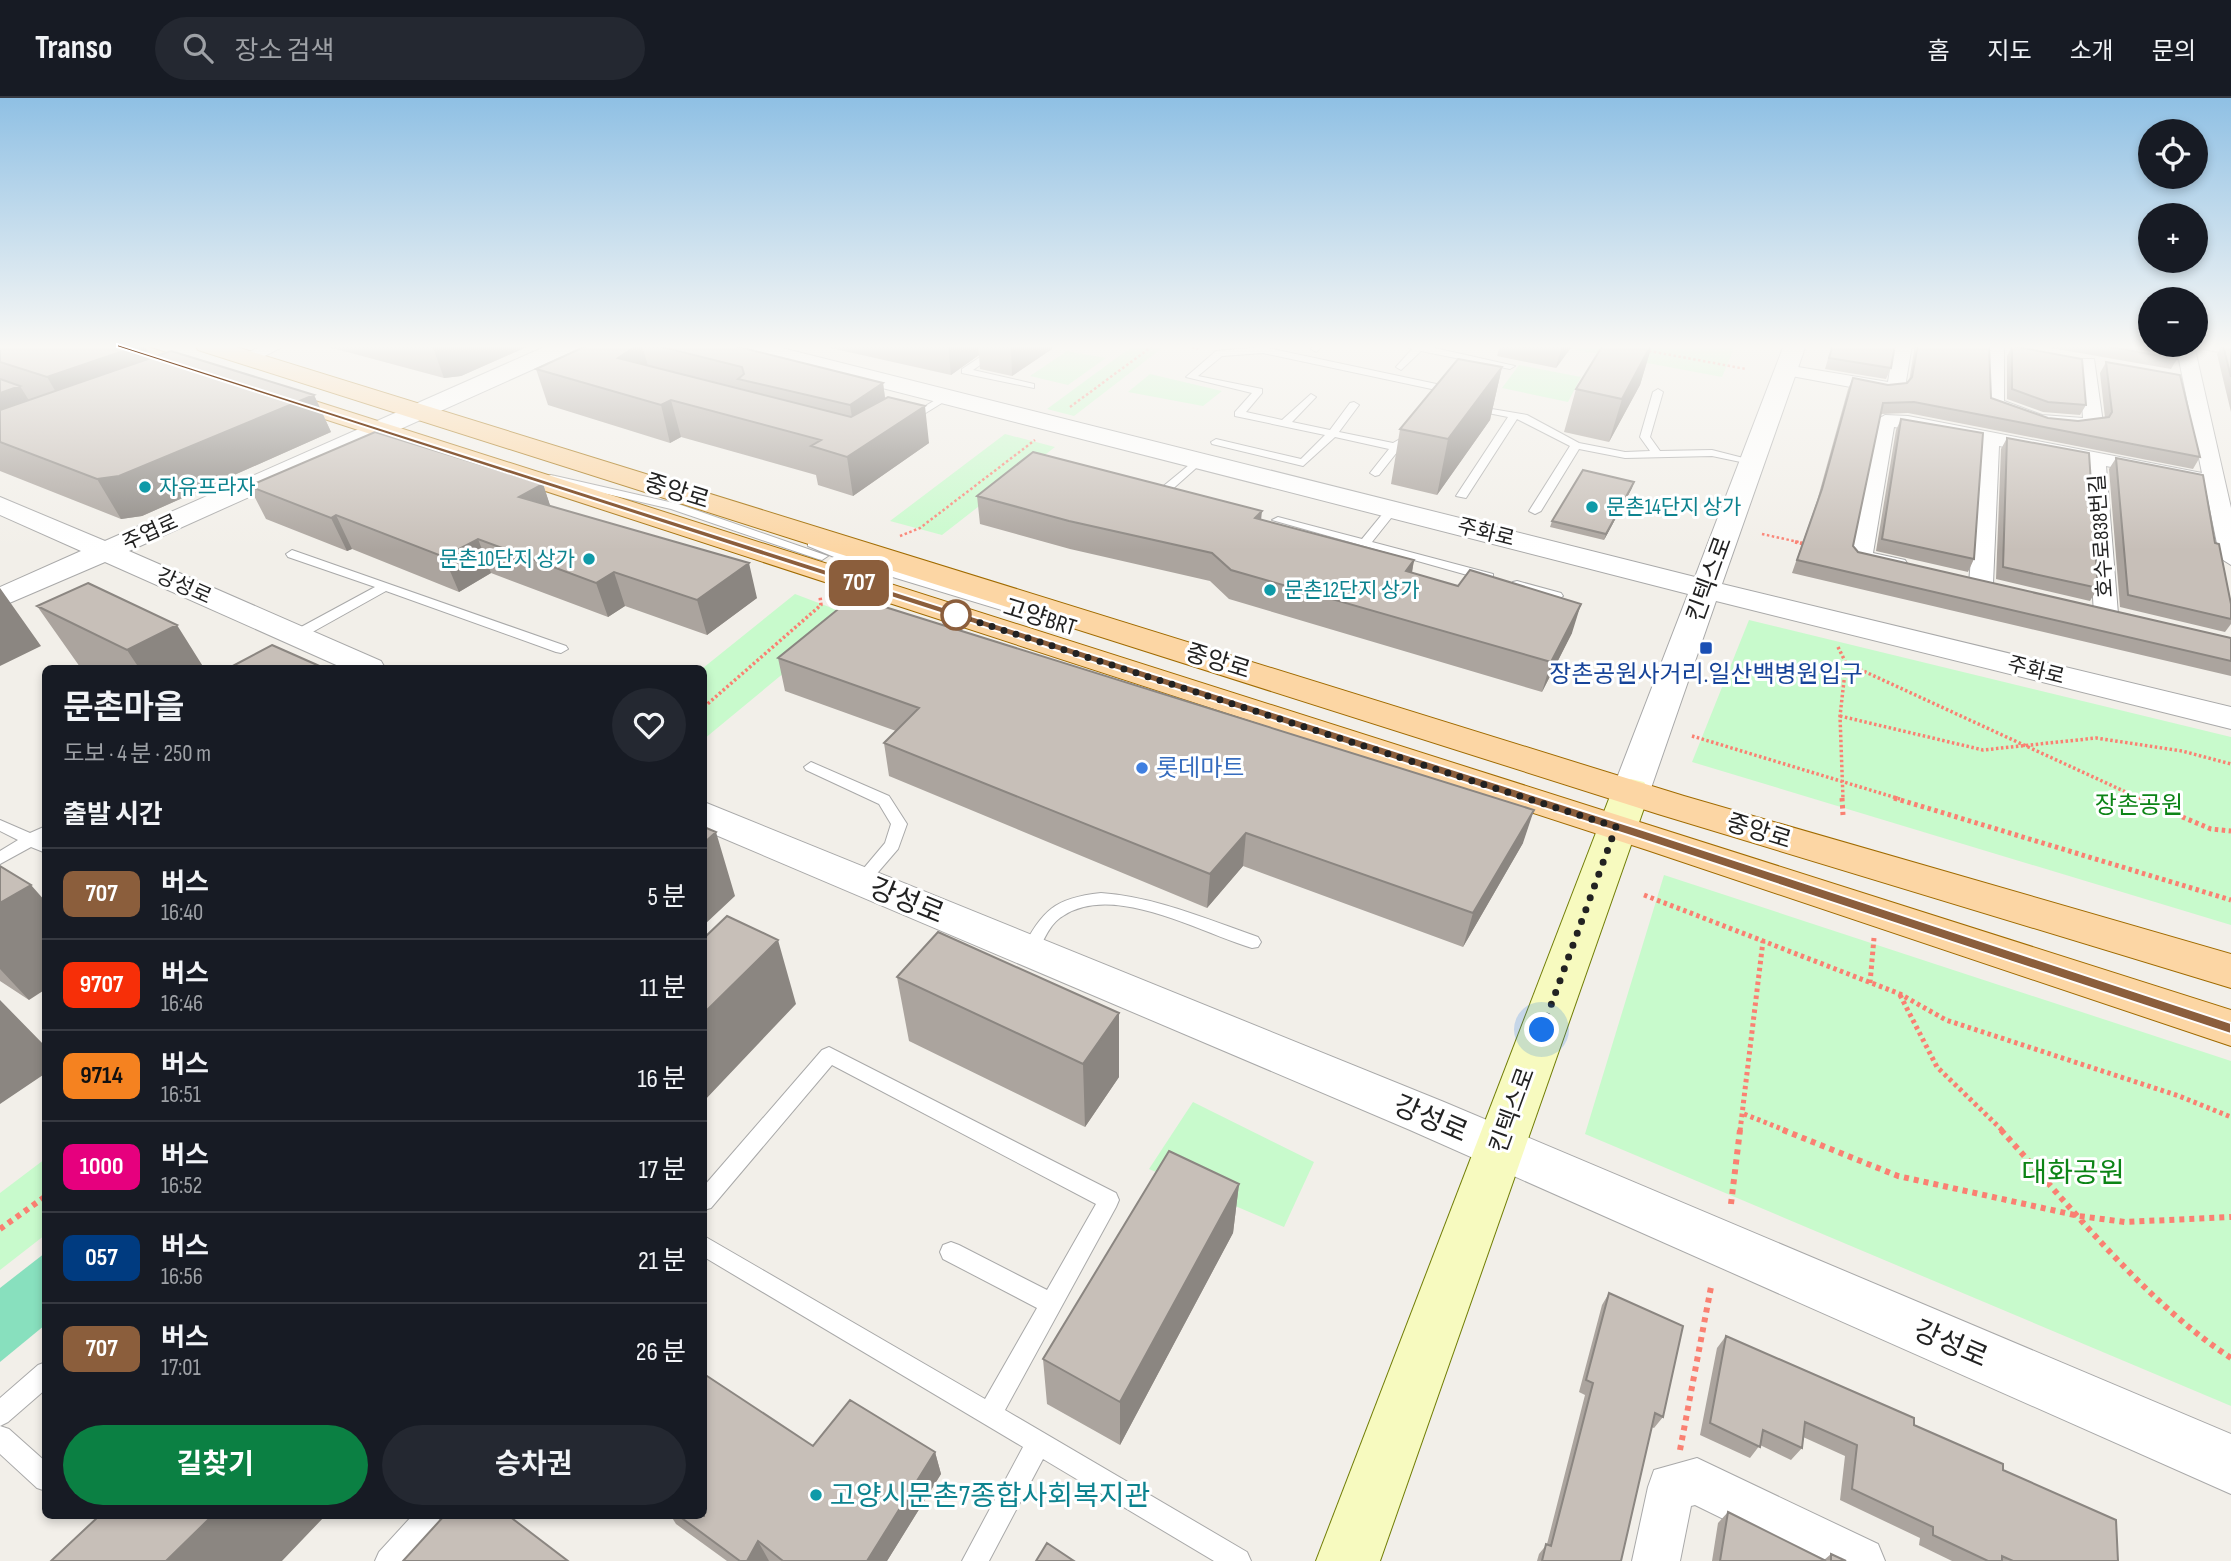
<!DOCTYPE html>
<html lang="ko">
<head>
<meta charset="utf-8">
<style>
  body { margin:0; font-family:"Sofia Sans Condensed","Noto Sans KR",sans-serif; background:#242831; color:#f1f3f6; height:100vh; display:flex; flex-direction:column; font-size:26px; white-space:nowrap }
  * { box-sizing:border-box; margin:0 }
  p { font-size:23px; color:#9ea1a6 }
  .icon { flex:none; width:38px; height:38px; fill:none; stroke:currentColor; stroke-width:2; stroke-linecap:round; stroke-linejoin:round }
  .map { position:relative; flex:1; overflow:hidden }
  .side { position:absolute; left:42px; top:567px; width:665px; height:854px; display:flex; flex-direction:column; background:#171b24; border-radius:10px; box-shadow:0 4px 10px #0003 }
  .side>* { flex:none }
  .badge { padding:0 14px; border-radius:10px; font-size:24px; line-height:46px }
  .buttons { position:absolute; left:2138px; top:21px; display:grid; gap:14px }
  .buttons a { display:grid; place-items:center; width:70px; height:70px; border-radius:50%; background:#171b24; box-shadow:0 4px 10px #0003; font-size:35px }
  .you { position:absolute; width:35px; height:35px; margin:-18px; border:5px solid #fff; border-radius:50%; background:#1a73e8; box-shadow:0 0 0 10px #1a73e833 }
  .map>.badge { position:absolute; translate:-50% -50%; box-shadow:0 0 0 4px #fff }
  h2 { padding:0 21px; font-size:26px; line-height:63px }
  .round { display:grid; place-items:center; flex:none; width:74px; height:74px; border-radius:37px; background:#242831 }
  .headline { display:flex; align-items:center; justify-content:space-between; height:119px; padding:0 21px }
  h1 { font-size:33px; font-weight:700; line-height:52px }
  .button { display:flex; gap:14px; margin-top:auto; padding:14px 21px }
  .button a { flex:1; height:80px; border-radius:42px; background:#0b8043; color:#fff; font-size:28px; font-weight:700; line-height:80px; text-align:center }
  .button a+a { background:#242831; color:#f1f3f6 }
  ul { padding:0; list-style:none }
  li { display:flex; align-items:center; gap:21px; height:91px; padding:0 21px; border-top:2px solid #363941 }
  li div { flex:1 }
  li b { display:block; font-size:26px }
  li em { font-style:normal }
  li .badge { min-width:77px; font-weight:700; text-align:center }
  header { display:flex; align-items:center; gap:42px; box-sizing:border-box; height:98px; padding:0 35px; background:#171b24; border-bottom:2px solid #363941 }
  header strong { font-size:33px }
  nav { display:flex; gap:38px; margin-inline-start:auto; font-size:24px }
  .search { width:490px; height:63px; background:#242831; display:flex; align-items:center; gap:18px; box-sizing:border-box; padding:0 24px; border-radius:38px; color:#9ea1a6; font-size:26px }
  .map>svg:first-child { display:block }
  .park { fill:#c8facc }
  .pitch { fill:#88e0be }
  .lines { fill:none; stroke-linecap:round; stroke-linejoin:round }
  .service-casing { stroke:#a9a9a9; stroke-width:2 }
  .minor-casing { stroke:#a9a9a9; stroke-width:2 }
  .tertiary-casing { stroke:#a9a9a9; stroke-width:2 }
  .secondary-casing { stroke:#707d05; stroke-width:2 }
  .primary-casing { stroke:#a06b00; stroke-width:2 }
  .path-far3 { stroke:#fa8072; stroke-width:2.5; stroke-dasharray:2.5 2.5; stroke-linecap:butt }
  .path-far2 { stroke:#fa8072; stroke-width:3.5; stroke-dasharray:2.5 2.5; stroke-linecap:butt }
  .path-far1 { stroke:#fa8072; stroke-width:5; stroke-dasharray:3.5 3.5; stroke-linecap:butt }
  .path { stroke:#fa8072; stroke-width:6; stroke-dasharray:5 5; stroke-linecap:butt }
  .service { fill:#fff; fill-rule:evenodd }
  .minor { fill:#fff; fill-rule:evenodd }
  .tertiary { fill:#fff; fill-rule:evenodd }
  .secondary { fill:#f7fabf; fill-rule:evenodd }
  .primary { fill:#fcd6a4; fill-rule:evenodd }
  .wall { fill:#aba49e }
  .shaded-wall { fill:#8b8681 }
  .building { fill:#c7bfb8; stroke:#8b8681; stroke-width:2 }
  .line { fill:#8b5e3c; stroke:#fff; stroke-width:2 }
  .walk { stroke:#222; stroke-width:7; stroke-dasharray:0 12.6 }
  .culture-dot { fill:#0f9aa8; stroke:#fff; stroke-width:2.5 }
  .stop-dot { fill:#fff; stroke:#8b5e3c; stroke-width:3.5 }
  .transit-dot { fill:#1a4fb4; stroke:#fff; stroke-width:2.5 }
  .shop-dot { fill:#3f7fe0; stroke:#fff; stroke-width:2.5 }
  .labels { text-anchor:middle; stroke-width:6; stroke-linejoin:round; paint-order:stroke }
  .far-culture-label { font-size:21px; fill:#0d838f; stroke:#fff; text-anchor:start }
  .far-street-label { font-size:21px; fill:#222; stroke:#fff }
  .street-label { font-size:24px; fill:#222; stroke:#fff }
  .transit-label { font-size:24px; fill:#164399; stroke:#fff }
  .shop-label { font-size:24px; fill:#366cbe; stroke:#fff; text-anchor:start }
  .park-label { font-size:24px; fill:#0c8416; stroke:#fff }
  .near-street-label { font-size:28px; fill:#222; stroke:#fff }
  .near-park-label { font-size:28px; fill:#0c8416; stroke:#fff }
  .near-culture-label { font-size:28px; fill:#0d838f; stroke:#fff; text-anchor:start }
</style>
</head>
<body>
<header>
<strong>Transo</strong>
<div class="search"><svg class="icon" aria-label="search" viewBox="0 0 24 24"><circle cx="10" cy="10" r="6"/><path d="M15 15l6 6"/></svg>장소 검색</div>
<nav><a>홈</a><a>지도</a><a>소개</a><a>문의</a></nav>
</header>
<div class="map">
<svg width="2231" height="1463" viewBox="0 0 2231 1463">
  <rect width="100%" height="100%" fill="#f2efe9"/>
  <path class="park" d="M1134,247h32l-92,71 -27,-7z
    M1551,247h170l13,3 -12,29z
    M1067,253l39,7 -38,27 -38,-9z
    M1519,267l62,12 -13,25 -66,-14z
    M1150,276l72,17 -19,15 -75,-14z
    M1005,336l50,13 -113,88 -52,-14z
    M795,496l58,22 -149,123 -1,-71z
    M1749,522l482,117v188l-539,-163z
    M1664,777l567,186v345l-646,-272z
    M1193,1004l121,60 -30,65 -135,-58z
    M45,1061v76l-45,35v-77z"/>
  <path class="pitch" d="M45,1155v72l-45,37v-74z"/>
  <g class="lines">
    <defs>
      <path id="service" d="M990,247l16,2 -33,23 61,14v4l-72,-15v-4l32,-21z
        M1315,247h9l-8,7 -5,-3z
        M1402,247h19l94,21 -5,3 -89,-18 -20,19 -5,-3 16,-18z
        M1263,249l178,38 5,3 -5,3 -178,-38 -41,3 -24,20 64,13v4l-16,19 36,8 29,-26 5,3 -24,25 38,8 20,-27 4,-1 5,3 -20,27 54,11 7,-4 5,3 -26,33 -4,1 -5,-3 19,-24 -54,-12 -32,29 -91,-22 -1,-2 5,-3 85,20 24,-24 -90,-19v-4l17,-19 -66,-16 30,-26z
        M1658,291l5,3 -13,45 10,14 52,-1 43,11v4l-43,-9 -87,2 -46,-9 -38,62 -6,3 -6,-3 41,-65 -53,-27 -51,79 -10,-2 52,-79 -40,-8v-4l59,10 52,28 46,9 25,-1 -10,-14 13,-45z
        M947,295l3,1v4l-39,24 -9,-2z
        M1200,358l5,3 -1,2 -37,33 -15,-1 -6,-3 6,-3 9,1z
        M551,377l127,29 150,52 -6,4 -4,-1 -147,-50 -124,-29v-4z
        M1393,407l6,3 -27,34 121,32v6h-8l-213,-60 6,-3 84,22 27,-33z
        M812,441l49,20 190,57 1,3 -6,4 -5,-1 -188,-57 -45,-19v-6z
        M292,452l274,96 2,3 -7,4 -5,-1 -170,-61 -86,48h-10v-6l85,-46 -87,-30 -2,-3z
        M1517,483l44,12 2,3 -6,4 -44,-12v-6z
        M811,664l78,34 18,28 -9,25 -31,36h-12l-2,-4 32,-38 6,-19 -12,-20 -73,-34 -2,-3z
        M0,722l30,13 16,-7 -3,14 3,13 -15,-6 -31,17v-13l18,-11 -18,-9z
        M1101,795c55,4 105,26 157,44l3,5 -3,5 -6,1c-51,-15 -139,-66 -189,-32 -14,8 -20,26 -27,40h-12l-3,-5c22,-41 33,-53 80,-58z
        M829,949l287,146 3,7 -3,7 -111,203 242,142 4,9h-37l-171,-102 -54,102h-27l61,-114 -319,-190v-21l281,163 52,-91 -94,-49 -3,-7 3,-7 8,-3 8,3 88,45 49,-86 -264,-139 -121,143 -7,2v-24l118,-136z
        M46,1264v27l-38,33 -8,4v-28l38,-33z
        M0,1328l9,3 37,33v29l-9,-3 -37,-34z
        M412,1418h29l-4,9 -32,36h-30l4,-9z"/>
      <path id="minor" d="M263,247h23l-33,17h-12l-3,-4z
        M1894,247h18l-7,42 -3,4 -19,2 -97,-18 -9,-5 9,-5 102,17z
        M1988,247l16,2v54l38,14 41,3 -4,-55 3,-4h12l9,64 -3,4c-37,9 -78,-3 -112,-19l-2,-4z
        M2176,247h18l37,163v57l-11,-7 -15,-73 -99,-19 12,148 -3,5h-18l-3,-5 -9,-152 -86,-16 -6,138 -4,5h-16l-4,-5 11,-142 -86,-15 -21,126 32,7 3,5 -11,7 -44,-10 -3,-5 25,-136 10,-6 23,1 294,57z
        M2200,247h31v9l-29,-5z
        M1697,1360l181,86 7,17h-76l-114,-56 -4,1 -11,55h-48l16,-74 6,-17z"/>
      <path id="tertiary" d="M549,247h30l-3,5 -447,201 252,110 4,7h-42l-238,-106 -105,45v-20l81,-36 -81,-36v-18l105,44z
        M731,247h39l925,232 89,-232h22l-84,239 509,123v22l-515,-128 -66,190 -6,9 -13,3 -13,-3 -6,-9 76,-197 -954,-244z
        M704,704l740,300 787,332v60l-821,-364 -706,-300z"/>
      <path id="secondary" d="M1631,681l13,3 6,9 -270,770h-64l296,-770 6,-9z"/>
      <path id="primary" d="M108,247h34l70,23 4,5 -4,5h-16l-85,-28z
        M195,247h35l1454,451 547,158v34l-573,-174 -1460,-464z
        M271,289l1960,623v36l-584,-196 -1384,-451 -4,-5 4,-5z"/>
    </defs>
    <use href="#service" class="service-casing"/>
    <use href="#minor" class="minor-casing"/>
    <use href="#tertiary" class="tertiary-casing"/>
    <use href="#secondary" class="secondary-casing"/>
    <use href="#primary" class="primary-casing"/>
    <path class="path-far3" d="M1182,247l16,4
      M1644,252l102,19
      M1070,309l84,-62
      M1762,436l41,9
      M900,438l20,-8 115,-88"/>
    <path class="path-far2" d="M1795,444l10,2
      M1838,549l8,16 -6,53 3,83
      M1846,565l295,136
      M704,609l117,-102 -1,-9
      M1840,618l143,34 113,-12 86,13 49,13
      M1692,638l208,63"/>
    <path class="path-far1" d="M1842,700l1,17
      M1894,700l337,102
      M2137,700l74,31 20,2
      M1644,797l256,99 46,26 233,76 52,21
      M1870,885l4,-45
      M1900,897l37,72 66,64
      M1744,1016l43,17
      M1740,1033l23,-190"/>
    <path class="path" d="M1783,1032l115,46 181,40 46,6 106,-5
      M2001,1032c69,76 144,172 230,228
      M1731,1106l9,-74
      M0,1131l46,-33
      M1680,1352l31,-163"/>
    <use href="#service" class="service"/>
    <use href="#minor" class="minor"/>
    <use href="#tertiary" class="tertiary"/>
    <use href="#secondary" class="secondary"/>
    <use href="#primary" class="primary"/>
  </g>
  <path class="wall" d="M0,247l151,13 163,37 17,37 -189,84 -21,3 -121,-48z
    M321,247h210l-70,31 -17,2z
    M588,247h143l152,38 2,15 44,45 -76,53 -35,-11 -2,-10 -135,-38 -11,6 -122,-38 -12,-36z
    M817,247h235v4l-40,27 -32,-7 -1,-14 -28,20z
    M1500,247h73l-17,23 -59,-12z
    M1652,247l-12,40 -31,57 -45,-10 12,-43z
    M1832,247h63l-4,23 -5,11 -61,-10z
    M1915,247h74l2,53 57,20 30,3 27,-3 -5,-45 6,-11 94,95 -7,12 -285,-56 -27,1 -28,132 5,6 373,86v38l-439,-103 25,-72 31,-112 5,-11 35,7 19,-2 2,-2z
    M2034,247h142l1,14 -6,10z
    M2222,247h9v67l-14,-58z
    M2012,248l74,59 -6,10 -37,-3 -36,-13v-43z
    M1502,269l-12,53 -53,75 -46,-11 9,-55z
    M1901,321l73,140 -6,13 -92,-21 20,-121z
    M2007,340l91,150 -8,13 -94,-22 5,-130z
    M2116,360l99,85 16,61v20l-6,8 -105,-25 -11,-138z
    M543,386l7,22 207,92 -50,37 -82,-29 -17,11 -117,-44 -32,19 -107,-43 -5,2 -81,-32 -17,-33z
    M1632,390l-28,52 -54,-13 2,-6z
    M977,398l284,24 153,40 -2,13 46,13 114,47 -30,59 -313,-93 -19,-18 -140,-32 -90,-25z
    M37,508l167,62h-122l-2,-1z
    M778,560l745,185 -60,104 -220,-81 -36,42 -318,-132 -5,-33 12,-12 -111,-40z
    M0,768l29,134 -29,-19z
    M897,879l222,36v64l-34,50 -176,-86z
    M1239,1086l-6,49 -113,212 -73,-41 -4,-45z
    M1609,1195l54,124 -9,11 -3,-1 -30,134h-84l2,-7 8,-10 38,-149 -6,-3 23,-87z
    M1726,1238l188,89 89,45 115,91h-166l-33,-16 1,-7 -80,-38 5,-44 -42,-19 -1,11 -11,12 -31,-15 -10,13 -50,-23 17,-87z
    M935,1354l6,22 -54,87h-160l-51,-37 -5,-8h33z
    M1728,1414l96,48 7,-6 15,7h-134l6,-38z"/>
  <path class="shaded-wall" d="M141,247h3l19,35 -94,34 -22,-37z
    M432,247h99l-70,31 -17,2z
    M637,247h5l9,32 -33,-19z
    M948,247h30l1,10 -28,20z
    M1011,247h41v4l-40,27z
    M1562,247h11l-17,23z
    M1652,247l-12,40 -31,57 13,-43z
    M1502,269l-12,53 -53,75 11,-56z
    M883,285l5,37 -32,22 -6,-37z
    M20,288l23,37 -43,16v-46z
    M314,297l17,37 -189,84 -21,3 -24,-40z
    M671,302l10,37 -11,6 -9,-38z
    M925,308l4,37 -76,53 -6,-39z
    M1634,384l-2,6 -28,52 2,-6z
    M543,386l11,33 -35,-20z
    M1262,413l-3,28 -4,-21z
    M336,417l16,34 -5,2 -16,-33z
    M478,441l13,34 -32,19 -15,-35z
    M1414,462l-5,28 -3,-17z
    M749,465l8,35 -50,37 -10,-35z
    M614,474l11,34 -17,11 -12,-34z
    M0,490l41,58 -41,20z
    M1581,506l-9,29 -30,59 9,-30z
    M177,527l27,43h-65l-12,-18z
    M1534,712l-11,33 -60,104 10,-34z
    M716,734l19,64 -31,29v-82z
    M1246,735l-3,33 -36,42 3,-34z
    M31,787l15,17v87l-17,11 -29,-31v-66z
    M778,842l18,64 -92,97v-88z
    M0,902l46,47v26l-46,31z
    M1119,915v64l-34,50 -2,-63z
    M1239,1086l-6,49 -113,212v-43z
    M935,1354l6,22 -54,87h-20z
    M212,1418h113l-43,45h-116z
    M758,1443l11,20h-22z"/>
  <path class="building" d="M0,247h141l-94,32 -47,-15z
    M588,247h49l-19,13 233,59 37,-20 37,9 -78,51 -36,-11 10,-6 -150,-40 -10,5 -125,-36z
    M654,247h77l152,38 -33,22 -112,-26 6,-5 -2,-7z
    M1603,247h48l-29,54 -46,-10z
    M1833,247h62l-4,23 -62,-10z
    M1918,247h71l2,53 57,20 30,3 31,-4 3,-5 -6,-50 74,13 20,82 -286,-55 -31,1 -30,143 5,6 373,86v23l-434,-101 25,-71 31,-111 35,7 19,-2 5,-6z
    M2099,247h77l1,14z
    M2223,247h8v32z
    M2012,248l70,13 4,46 -38,-3 -36,-13z
    M171,253l143,44 -195,81 -22,3 -97,-37v-32z
    M1458,261l44,8 -54,72 -48,-10z
    M0,281l20,7 -20,7z
    M1901,321l82,14 -9,126 -92,-20z
    M375,334l168,52 -24,13 230,66 -52,37 -83,-28 -18,11 -118,-44 -34,18 -108,-42 -5,3 -82,-32z
    M2007,340l82,15 9,135 -95,-21z
    M1033,354l229,59 -7,7 159,42 -8,11 52,15 12,-16 111,34 -30,58 -320,-92 -19,-17 -143,-32 -92,-25z
    M2116,360l87,17 12,68 4,1 12,60v15l-103,-24z
    M1583,372l51,12 -28,52 -54,-13z
    M88,485l89,42 -50,25 -90,-44z
    M853,499l681,213 -61,103 -227,-80 -36,41 -326,-131 35,-35 -141,-50z
    M272,547l52,23h-95z
    M704,729l12,5 -12,11z
    M0,768l31,19 -31,18z
    M727,818l51,24 -74,73v-75z
    M938,834l181,81 -36,51 -186,-87z
    M1169,1053l70,33 -119,218 -77,-43z
    M1609,1195l74,33 -20,91 -8,-4 -34,148h-79l4,-17 5,2 42,-163 -7,-3z
    M1726,1238l188,82v7l89,39v6l113,50 2,41h-105l-11,-5v5h-14l-55,-26v-8l-81,-38 5,-44 -52,-23 -3,26 -39,-18 -3,17 -50,-24z
    M704,1276l109,72 37,-46 85,52 -68,109h-84l-25,-20 -11,20h-7l-61,-45h25z
    M1728,1414l98,49h-106z
    M99,1418h113l-46,45h-115z
    M444,1418h65l59,45h-165z
    M1047,1445l27,18h-38z
    M1831,1456l15,7h-15z"/>
  <linearGradient id="sky" x2="0" y2="1"><stop stop-color="#8fc0e4"/><stop offset="0.55" stop-color="#f9f8f5"/><stop offset="1" stop-color="#f9f8f5" stop-opacity="0"/></linearGradient>
  <rect width="2231" height="452" fill="url(#sky)"/>
  <path class="line" d="M117,246l1526,486 588,193v11l-597,-197 -1517,-490z"/>
  <g class="lines">
    <path class="walk" d="M956,517l660,212 -74,203"/>
  </g>
  <g class="culture-dot">
    <circle cx="145" cy="389" r="7"/>
    <circle cx="1592" cy="409" r="7"/>
    <circle cx="589" cy="461" r="7"/>
    <circle cx="1270" cy="492" r="7"/>
    <circle cx="816" cy="1397" r="7"/>
  </g>
  <circle class="stop-dot" cx="956" cy="517" r="14"/>
  <rect class="transit-dot" x="1699" y="543" width="14" height="14" rx="3.5"/>
  <circle class="shop-dot" cx="1142" cy="670" r="7"/>
  <g class="labels">
    <g class="far-culture-label">
      <text x="159" y="396">자유프라자</text>
      <text x="1606" y="416">문촌14단지 상가</text>
      <text x="575" y="468" text-anchor="end">문촌10단지 상가</text>
      <text x="1284" y="499">문촌12단지 상가</text>
    </g>
    <g class="far-street-label">
      <text transform="translate(150 434) rotate(-24)" y="7">주엽로</text>
      <text transform="translate(1486 434) rotate(14)" y="7">주화로</text>
      <text transform="translate(2101 438) rotate(-94)" y="7">호수로838번길</text>
      <text transform="translate(184 488) rotate(24)" y="7">강성로</text>
      <text transform="translate(2036 572) rotate(14)" y="7">주화로</text>
    </g>
    <g class="street-label">
      <text transform="translate(677 393) rotate(17)" y="8">중앙로</text>
      <text transform="translate(1709 481) rotate(-70)" y="8">킨텍스로</text>
      <text transform="translate(1040 519) rotate(17)" y="8">고양BRT</text>
      <text transform="translate(1218 563) rotate(17)" y="8">중앙로</text>
      <text transform="translate(1759 733) rotate(17)" y="8">중앙로</text>
      <text transform="translate(1512 1012) rotate(-70)" y="8">킨텍스로</text>
    </g>
    <g class="transit-label">
      <text x="1706" y="584">장촌공원사거리.일산백병원입구</text>
    </g>
    <g class="shop-label">
      <text x="1156" y="678">롯데마트</text>
    </g>
    <g class="park-label">
      <text x="2139" y="715">장촌공원</text>
    </g>
    <g class="near-street-label">
      <text transform="translate(907 802) rotate(22)" y="10">강성로</text>
      <text transform="translate(1431 1020) rotate(23)" y="10">강성로</text>
      <text transform="translate(1951 1245) rotate(23)" y="10">강성로</text>
    </g>
    <g class="near-park-label">
      <text x="2073" y="1084">대화공원</text>
    </g>
    <g class="near-culture-label">
      <text x="830" y="1407">고양시문촌7종합사회복지관</text>
    </g>
  </g>
</svg>
<div class="buttons">
<a><svg class="icon" aria-label="locate" viewBox="0 0 24 24"><circle cx="12" cy="12" r="6"/><path d="M12 2v4M12 18v4M2 12h4M18 12h4"/></svg></a>
<a>+</a>
<a>−</a>
</div>
<div class="you" style="left:1542px;top:932px"></div>
<b class="badge" style="left:859px;top:485px;background:#8b5e3c;color:#fff">707</b>
<section class="side">
<div class="headline"><div><h1>문촌마을</h1><p>도보 · 4 분 · 250 m</p></div><a class="round"><svg class="icon" aria-label="heart" viewBox="0 0 24 24"><path d="M12 20l-8-8c-3-5 5-10 8-4 3-6 11-1 8 4z"/></svg></a></div>
<h2>출발 시간</h2>
<ul>
<li><span class="badge" style="background:#8b5e3c;color:#fff">707</span><div><b>버스</b><p>16:40</p></div><em>5 분</em></li>
<li><span class="badge" style="background:#f72f08;color:#fff">9707</span><div><b>버스</b><p>16:46</p></div><em>11 분</em></li>
<li><span class="badge" style="background:#f58220;color:#111">9714</span><div><b>버스</b><p>16:51</p></div><em>16 분</em></li>
<li><span class="badge" style="background:#e6007e;color:#fff">1000</span><div><b>버스</b><p>16:52</p></div><em>17 분</em></li>
<li><span class="badge" style="background:#003b80;color:#fff">057</span><div><b>버스</b><p>16:56</p></div><em>21 분</em></li>
<li><span class="badge" style="background:#8b5e3c;color:#fff">707</span><div><b>버스</b><p>17:01</p></div><em>26 분</em></li>
</ul>
<div class="button"><a>길찾기</a><a>승차권</a></div>
</section>
</div>
</body>
</html>
